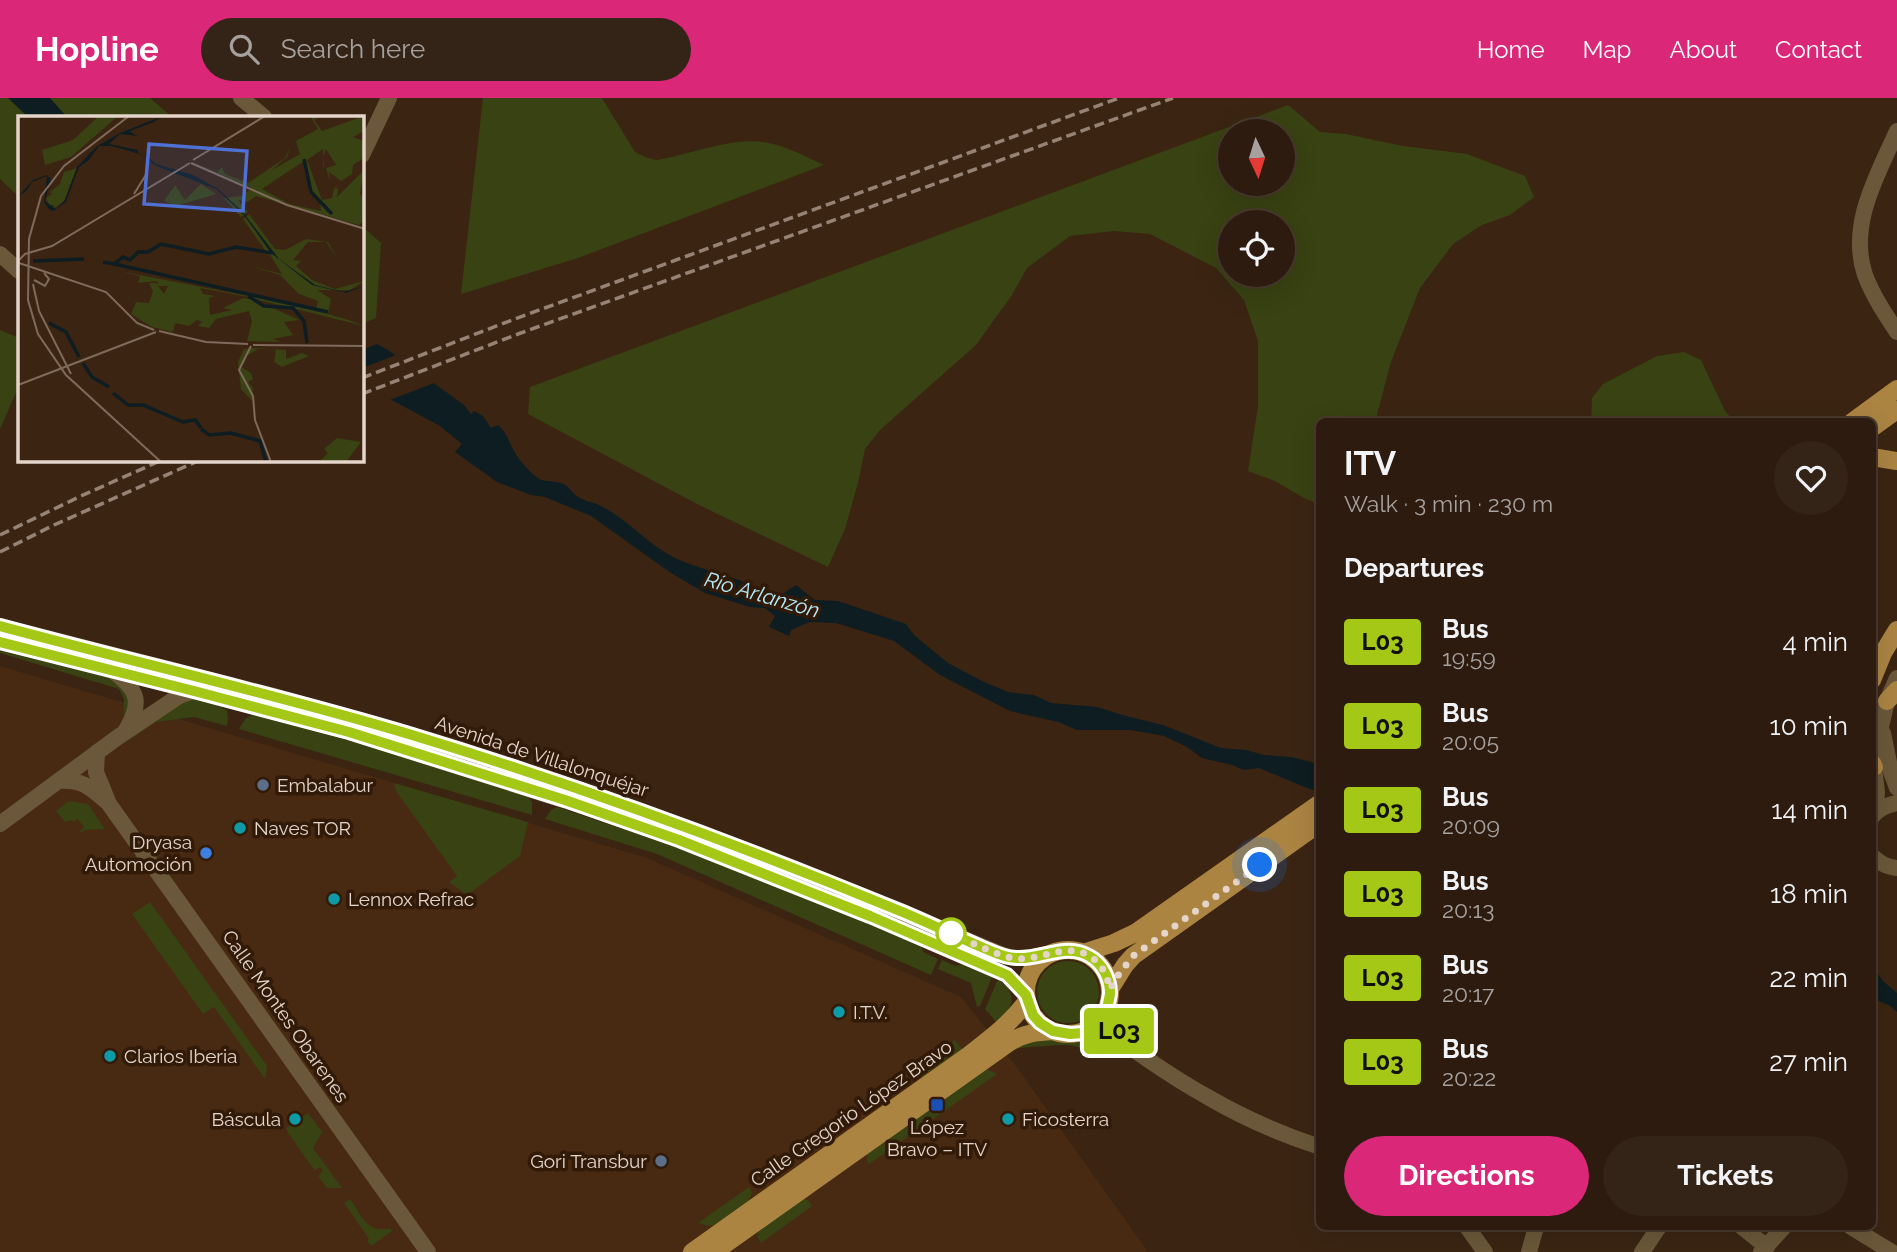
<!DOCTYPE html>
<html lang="en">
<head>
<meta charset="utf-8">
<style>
  body { margin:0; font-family:Raleway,sans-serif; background:#342417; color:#f1f3f6; height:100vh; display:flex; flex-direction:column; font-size:26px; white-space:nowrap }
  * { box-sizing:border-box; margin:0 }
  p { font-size:23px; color:#a6a19e }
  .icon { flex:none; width:38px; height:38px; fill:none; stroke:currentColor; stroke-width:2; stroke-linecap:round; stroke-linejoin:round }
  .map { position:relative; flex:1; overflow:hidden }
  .panel { position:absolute; left:1316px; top:320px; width:560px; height:812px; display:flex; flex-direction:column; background:#2c1b0e; border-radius:10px; box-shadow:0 7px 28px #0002,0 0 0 2px #48392e }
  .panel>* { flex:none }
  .badge { padding:0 14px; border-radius:5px; font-size:24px; line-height:46px }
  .needle { width:46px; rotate:176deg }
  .buttons { position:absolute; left:1218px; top:21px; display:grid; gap:14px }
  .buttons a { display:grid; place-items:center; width:77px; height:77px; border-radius:50%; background:#2c1b0e; box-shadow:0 7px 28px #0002,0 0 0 2px #48392e; font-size:35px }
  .you { position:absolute; width:35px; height:35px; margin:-18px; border:5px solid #fff; border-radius:50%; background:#1a73e8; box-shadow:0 0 0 10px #1a73e833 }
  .map>.badge { position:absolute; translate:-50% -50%; box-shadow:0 0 0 4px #fff }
  h2 { padding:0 28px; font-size:26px; line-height:63px }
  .round { display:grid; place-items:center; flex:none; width:74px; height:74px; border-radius:37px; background:#342417 }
  .headline { display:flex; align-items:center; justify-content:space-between; height:119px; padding:0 28px }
  h1 { font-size:33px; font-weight:700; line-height:52px }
  .primary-button { display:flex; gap:14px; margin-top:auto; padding:14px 28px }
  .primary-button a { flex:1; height:80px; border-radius:42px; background:#db2777; color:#fff; font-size:28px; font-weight:700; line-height:80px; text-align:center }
  .primary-button a+a { background:#342417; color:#f1f3f6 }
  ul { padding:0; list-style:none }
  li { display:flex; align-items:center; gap:21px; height:84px; padding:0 28px }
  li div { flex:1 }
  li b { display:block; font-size:26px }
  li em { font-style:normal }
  li .badge { min-width:77px; font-weight:700; text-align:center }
  header { display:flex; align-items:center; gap:42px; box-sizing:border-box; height:98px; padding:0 35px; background:#db2777; color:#fff }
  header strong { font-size:33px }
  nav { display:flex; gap:38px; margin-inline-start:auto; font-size:24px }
  .search { width:490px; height:63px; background:#342417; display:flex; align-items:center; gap:18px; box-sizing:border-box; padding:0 24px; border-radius:38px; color:#a6a19e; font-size:26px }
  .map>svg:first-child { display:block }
  .built { fill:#482a13 }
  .green { fill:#394212; fill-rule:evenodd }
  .water { fill:#0e1d21 }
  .pier { fill:#3b2412 }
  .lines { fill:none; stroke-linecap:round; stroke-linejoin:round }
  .minor { stroke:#6b583a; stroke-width:16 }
  .major { stroke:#ab8442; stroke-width:18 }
  .rail { stroke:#968375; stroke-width:3.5; stroke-dasharray:10 5; stroke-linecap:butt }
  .line-casing { stroke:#fff; stroke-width:16 }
  .line { stroke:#a5c715; stroke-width:10 }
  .walk { stroke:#e4d4c9; stroke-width:7; stroke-dasharray:0 12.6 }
  .service-dot { fill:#5c6f8a; stroke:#311a08; stroke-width:2.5 }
  .culture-dot { fill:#0f9aa8; stroke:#311a08; stroke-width:2.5 }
  .shop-dot { fill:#3f7fe0; stroke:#311a08; stroke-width:2.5 }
  .stop-dot { fill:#fff; stroke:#a5c715; stroke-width:3.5 }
  .transit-dot { fill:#1a4fb4; stroke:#311a08; stroke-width:2.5 }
  .labels { text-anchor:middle; stroke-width:7; stroke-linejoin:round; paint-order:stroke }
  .street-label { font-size:19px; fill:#e4d4c9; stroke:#311a08 }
  .poi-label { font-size:19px; fill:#e4d4c9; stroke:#311a08; text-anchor:start }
  .water-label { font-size:21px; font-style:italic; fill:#b6ebfa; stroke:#311a08 }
  .inset-river { fill:none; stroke:#0e1d21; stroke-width:3.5 }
  .inset-road { fill:none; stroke:#7f6a5b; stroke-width:2 }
  .view { fill:#4f70d4; fill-opacity:0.15; stroke:#4f70d4; stroke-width:3.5 }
  .inset-edge { fill:none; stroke:#e4d4c9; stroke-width:3.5 }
</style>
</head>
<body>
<header>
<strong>Hopline</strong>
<div class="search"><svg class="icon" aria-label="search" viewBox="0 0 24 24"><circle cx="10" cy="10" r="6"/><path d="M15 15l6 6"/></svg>Search here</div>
<nav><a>Home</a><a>Map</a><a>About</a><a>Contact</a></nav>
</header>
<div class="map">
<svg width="1897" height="1154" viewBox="0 0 1897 1154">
  <rect width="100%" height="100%" fill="#3b2412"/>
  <path class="built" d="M0,568l647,192 314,139 55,69 132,186h-1148z"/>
  <path class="green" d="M0,0h150l22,19h-153v80l-19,-18z
    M483,0h119l33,54 10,5 11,3c32,-5 76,-23 107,-18 22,3 41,14 61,23l-246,93 -117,36z
    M1288,7l32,27 26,2 57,12 64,8 58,22 9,21 -24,18 -28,10 -29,19 -33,44 -29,74 -16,60h-55l-1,82 -15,-6 -29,-17 -27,-10 10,-65v-65l-14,-41 -28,-32 -66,-34 -36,-3 -44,5 -43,32 -15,27 -36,50 -96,85 -15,19 -7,34 -13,46 -17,38 -131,-63 -169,-90 2,-27zM1283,33v53h-53v-53zM1283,124v53h-53v-53z
    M364,130l17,15 -5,75 -14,6v-92z
    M0,232l19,8v48l-19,43z
    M1684,254l17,8 24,51 10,11h-144l1,-24 11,-14 54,-28z
    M0,551l112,28 18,19 -6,26v-23l-5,-10 -119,-36z
    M193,600l24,6 10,7 1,8 -1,7 -33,-9 -38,5 -27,18 -3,-1 56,-38z
    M252,617h8l189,55 79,27 4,5v13l-293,-86 7,-11z
    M394,685l134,39 -8,34 -53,39 -18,-13 8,-6 -61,-85z
    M69,703l19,3 17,25 -20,1 -4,3 -1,-2 4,-4 -6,-8 -5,3 -2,-2 -6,2 -9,-11z
    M557,709l113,38 250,98 3,9 15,7 -7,16 -274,-121 -112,-35 6,-9z
    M150,804l117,164 -2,13 -51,-72 -11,7 -71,-100z
    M942,862l13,6 7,-2 30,13 -12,29 -3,1 -6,-24 -33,-14z
    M1037 894a31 31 0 1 1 62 0a31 31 0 1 1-62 0Z
    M999,879c18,17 16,29 -1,47l-13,-15z
    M1052,941l17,3 30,-3 20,8c-21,16 -32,-2 -54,-2 -15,0 -31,2 -46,3l-3,-2 8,-4z
    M955,942l7,9 -41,29 -1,-13z
    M987,971l10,5 -128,90 -2,-3v-7z
    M308,1015l14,19 -9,16 29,40h-15l-9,-12 5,-5 -3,-4 -5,4 -27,-38 -2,-5z
    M749,1089l3,6 -3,8 -32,23 -8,2 -11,-3z
    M350,1101c12,17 17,35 40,29l2,3 -21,15 -4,-5 2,-2 -25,-36z
    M804,1101l4,1 4,6 -51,37 -3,-5v-8l41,-29z"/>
  <path class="water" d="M8,0h42l17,19h-39z
    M377,246l11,6 76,55 7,9 3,-3 9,5 8,12 7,-3c10,8 12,21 19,31 5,7 12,15 18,20 8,7 17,4 26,7 7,2 10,9 16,13 8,6 17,6 24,10 24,12 42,33 65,47 21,13 46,17 70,26 8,2 16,8 24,11 7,2 14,4 21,5l15,-10 19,15 23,1 68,23 8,11 34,28 34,18 26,11 26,3 17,8 46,4 29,9 37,9 58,23 25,2 18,5 27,2 28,7v28l-12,-4 -48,-20 -15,2 -12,-5 -30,-7 -15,-11 -23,-11 -33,-6h-54l-19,-8 -48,-11 -70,-36 -46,-34 -58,-18 -26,-1 -19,8 -2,6 -20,-9 6,-11 -10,-8 -15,-1 -45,-14 -34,-20 -80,-57 -46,-19 -14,-2 -34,-13 -42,-30 7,-8 -22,-18 -78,-42v-34z
    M1873,869l10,14 14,12v19l-8,-7 -16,-6z"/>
  <path class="pier" d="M399,256l38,28 -50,19 -25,-13v-20z"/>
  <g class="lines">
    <path class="minor" d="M241,0l23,19
      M1897,33c-20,45 -49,94 -32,144 8,21 20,39 32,57
      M362,57l27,-57
      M0,156l19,17
      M0,528l270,69 138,39 144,46 131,46 108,41 214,89c18,5 35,0 52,-5
      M0,544l194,49 155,41 236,75 94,33 191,76 137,59 19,20
      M114,574c25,19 28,31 12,58
      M1883,635l8,39 6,16
      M97,654l-1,20 13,32 319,448
      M58,683c24,-2 32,6 49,21
      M1875,715l2,-21 -3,-25 1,-14 12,-52 10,-23
      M1872,719c6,-9 15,-12 25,-14
      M0,726l118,-87 61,-41 15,-5
      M1872,758c8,7 14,11 25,12
      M1108,906l7,20 12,20
      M1079,934c30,0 44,10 68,27 19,13 39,26 59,37 36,21 74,38 114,51
      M1467,1129l18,25
      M1742,1129l25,20
      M1851,1129l41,25
      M1529,1154l7,-25
      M1642,1154l17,-25
      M1761,1154l23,-25"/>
    <path class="major" d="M1852,324l45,-33
      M1872,330l25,-18
      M1872,359l25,4
      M1872,582l11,-27 14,-23
      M1887,603l10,-11
      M1872,665l2,4
      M1026 894a42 42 0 1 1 84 0a42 42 0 1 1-84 0Z
      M1083,855l31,-10 21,-10 185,-130
      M1110,891l15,-24 8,-9 187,-133
      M692,1154l277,-197c22,-17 42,-32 58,-54
      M714,1154l296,-210c15,-9 26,-10 43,-11"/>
    <path class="rail" d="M362,280l150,-58 607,-222
      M362,296l156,-60 655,-236
      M0,437l81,-39 81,-36
      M0,454l54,-27 146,-65"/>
  </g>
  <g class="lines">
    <defs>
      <path id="line" d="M0,528c137,37 276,68 412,109 165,50 328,110 488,176 29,12 58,26 86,38 9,4 20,9 30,9 25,2 50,-16 73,-2 13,7 21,22 21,37 0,4 -2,8 -2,12 2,14 12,28 19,39l-31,-12 -26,2 -17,-3 -13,-8 -7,-8 -7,-20 -19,-20 -137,-59 -191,-76 -114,-40 -216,-68 -155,-41 -194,-49"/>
    </defs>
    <use href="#line" class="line-casing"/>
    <use href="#line" class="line"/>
    <path class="walk" d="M951,835c20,9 40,20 61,25 27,5 54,-18 79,-1 12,8 16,19 19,32l9,-15 14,-18 127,-91"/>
  </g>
  <g class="service-dot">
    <circle cx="263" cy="687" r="7"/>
    <circle cx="661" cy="1063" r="7"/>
  </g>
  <g class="culture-dot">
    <circle cx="240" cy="730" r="7"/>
    <circle cx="334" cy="801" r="7"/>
    <circle cx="839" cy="914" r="7"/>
    <circle cx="110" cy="958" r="7"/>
    <circle cx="295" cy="1021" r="7"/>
    <circle cx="1008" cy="1021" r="7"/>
  </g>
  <circle class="shop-dot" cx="206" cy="755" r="7"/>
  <circle class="stop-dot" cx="951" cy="835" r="14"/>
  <rect class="transit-dot" x="930" y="1000" width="14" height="14" rx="3.5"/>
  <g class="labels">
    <g class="street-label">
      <text transform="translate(542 658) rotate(18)" y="7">Avenida de Villalonquéjar</text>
      <text transform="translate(286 918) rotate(55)" y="7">Calle Montes Obarenes</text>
      <text transform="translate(851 1015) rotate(-35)" y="7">Calle Gregorio López Bravo</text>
    </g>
    <g class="poi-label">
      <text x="277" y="694">Embalabur</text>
      <text x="254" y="737">Naves TOR</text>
      <text x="192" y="751" text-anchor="end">Dryasa<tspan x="192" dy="22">Automoción</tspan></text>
      <text x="348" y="808">Lennox Refrac</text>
      <text x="853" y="921">I.T.V.</text>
      <text x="124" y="965">Clarios Iberia</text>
      <text x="281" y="1028" text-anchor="end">Báscula</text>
      <text x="1022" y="1028">Ficosterra</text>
      <text x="937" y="1036" text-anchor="middle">López<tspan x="937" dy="22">Bravo – ITV</tspan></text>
      <text x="647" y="1070" text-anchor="end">Gori Transbur</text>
    </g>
    <g class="water-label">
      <text transform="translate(762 497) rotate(16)" y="7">Río Arlanzón</text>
    </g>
  </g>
  <g transform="translate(18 18)">
    <rect width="346" height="346" fill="#3b2412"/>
    <path d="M81,0h19l-47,41 -26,8 -3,-15 31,-10zM292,0h11l-7,4 8,11 42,-15v15l-11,6 11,4v17l-11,7 -1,9 -11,7 -12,-9 1,9 -4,-13 10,-3 -10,-16 -3,8 1,9 -1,1v-18l-16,11 15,40 10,-2 2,-10 7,-5 -7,6 4,-1 -1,9 27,-27 -4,24 4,3v23l-5,5 -103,-29 -8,6 -10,-2 10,12 -7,5 -17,-19 18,-2 10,-8 -59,-26 24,10 5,-5 3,7 23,9 37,-25 6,-12 -4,11 -15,13 28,-16 -4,-13 22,-12zM286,45l5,29 11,11 1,10 -32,-7 -27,-15zM59,52l-13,33 -12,9 2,-5h-5l-3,-7 6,-4 -2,-2 10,-8 4,-12zM183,68l15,10 -40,12 -12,-5 11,-16 10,15zM231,98l26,35 10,1 21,-11 22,3 9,15 -11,-15h-18l-15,18 8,1 -5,5 16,14 23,9 29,-8 -14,9h-33l14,9 -3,15 21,6 15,6 -113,-28 48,22 -15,2 9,13 -20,4 8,3 -34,-1 5,-20 -3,-10 -33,8 -7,9 -11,-2 4,-4 -5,-2 -8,6 -14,-3 -2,9 -21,-5 -21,-13 5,-12 13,1 4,-12 -4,-8h7l8,11 4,-8h-10l-1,-5 -19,2 2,-7 -21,-5 197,38 2,-8 -19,-7 -19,-19 -29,-9 31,8 -12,-19 -13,-3 8,-2 -22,-31zM182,172l48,9 2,2 -7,-1 -20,10 9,2 -22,5 -1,-17 6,-2 -12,-2zM235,232l33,2v9l16,-6 7,3 -27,11 -8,-5 2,-13h-18l-13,8 -4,10 10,6 2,6 -5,3 5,6 -1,13 -11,-12 -3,-27 6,-13zM319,322l24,4 -15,20h-27l9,-9 -4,-4z" fill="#394212" fill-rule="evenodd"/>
    <path d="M145,0l-9,6 -24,9 7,5 -17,-2 -11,10 29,6v3l9,3 9,8 37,11 25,14 24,22 37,48 36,26 29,7 20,-6 -18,7 -34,-8 -41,-32 -27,-38 -28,-26 -57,-22 -6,-3 -7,-8 -34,-10h-13l-11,15 -9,6 -13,35 -11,8 -3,1 -4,-3 -4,-6 3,-26 -15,6 -5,8 -9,7 15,-17 14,-5 4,4 -6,22 11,8 9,-9 12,-33 19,-20 24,-14z" fill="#0e1d21"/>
    <path class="inset-river" d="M286,43l7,33 21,22M15,145l51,-2M85,146l11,2 9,-7 7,3 8,-8h10l13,-8 48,10 27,-7 36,6M92,147l218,49M230,180l16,10 29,2 11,13 3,22M31,207l17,9 13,25M65,247l9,14 17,10M95,277l15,12h15l40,17 12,-2 6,8M183,313l8,6 22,-2 29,8 6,21"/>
    <path class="inset-road" d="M111,0l-65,50 -23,30 -12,43 -1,61 10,34 28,41 95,87M175,44l72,-44M173,47l96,42 78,24M116,78l13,-21M0,145l7,-7 27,-8 138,-83M1,147l87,29 31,31 17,7M16,164l11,6 4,-7 -5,-6M15,168l6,27 32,63M141,215l47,11 42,2M235,229l112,1M233,230l-12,24 14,26 2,24 16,42M0,269l138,-53"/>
    <path class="view" d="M131,28l98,7 -4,60 -99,-7z"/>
    <rect width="346" height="346" class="inset-edge"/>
  </g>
</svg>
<div class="buttons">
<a><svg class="needle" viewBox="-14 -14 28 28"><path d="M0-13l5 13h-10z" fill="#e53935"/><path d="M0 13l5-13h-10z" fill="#a6a19e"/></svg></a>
<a><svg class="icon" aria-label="locate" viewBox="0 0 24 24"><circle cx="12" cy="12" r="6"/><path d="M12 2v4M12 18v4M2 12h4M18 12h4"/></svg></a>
</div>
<div class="you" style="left:1260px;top:767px"></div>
<b class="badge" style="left:1119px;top:933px;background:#a5c715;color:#111">L03</b>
<section class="panel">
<div class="headline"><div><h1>ITV</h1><p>Walk · 3 min · 230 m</p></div><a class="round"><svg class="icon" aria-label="heart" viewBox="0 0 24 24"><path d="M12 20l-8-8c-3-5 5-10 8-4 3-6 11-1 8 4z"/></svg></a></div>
<h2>Departures</h2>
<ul>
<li><span class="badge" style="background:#a5c715;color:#111">L03</span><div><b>Bus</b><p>19:59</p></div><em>4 min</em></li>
<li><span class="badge" style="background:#a5c715;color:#111">L03</span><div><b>Bus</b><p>20:05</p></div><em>10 min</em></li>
<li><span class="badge" style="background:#a5c715;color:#111">L03</span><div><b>Bus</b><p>20:09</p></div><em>14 min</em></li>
<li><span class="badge" style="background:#a5c715;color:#111">L03</span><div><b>Bus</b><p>20:13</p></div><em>18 min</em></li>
<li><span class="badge" style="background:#a5c715;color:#111">L03</span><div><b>Bus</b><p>20:17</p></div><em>22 min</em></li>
<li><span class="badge" style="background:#a5c715;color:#111">L03</span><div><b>Bus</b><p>20:22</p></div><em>27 min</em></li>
</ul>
<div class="primary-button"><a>Directions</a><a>Tickets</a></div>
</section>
</div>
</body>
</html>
